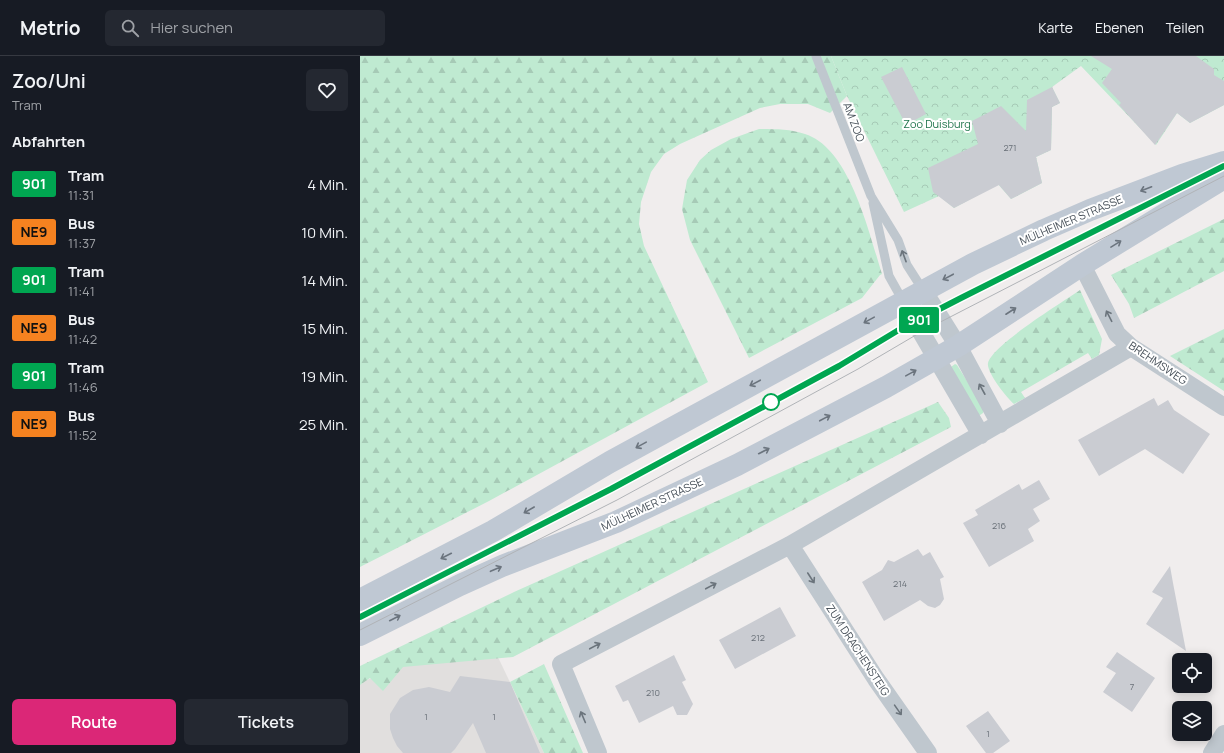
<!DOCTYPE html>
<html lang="de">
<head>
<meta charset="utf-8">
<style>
  body { margin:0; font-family:Manrope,sans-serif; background:#242831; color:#f1f3f6; height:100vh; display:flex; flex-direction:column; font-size:15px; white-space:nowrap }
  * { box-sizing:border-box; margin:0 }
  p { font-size:13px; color:#9ea1a6 }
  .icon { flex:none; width:22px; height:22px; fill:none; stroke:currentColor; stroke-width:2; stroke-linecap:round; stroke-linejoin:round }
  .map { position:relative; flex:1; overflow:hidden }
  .drawer { display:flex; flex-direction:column; background:#171b24; width:360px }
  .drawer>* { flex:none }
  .badge { padding:0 8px; border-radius:3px; font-size:14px; line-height:26px }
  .tools { position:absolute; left:812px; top:597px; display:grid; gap:8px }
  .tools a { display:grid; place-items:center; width:40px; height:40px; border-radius:6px; background:#171b24; box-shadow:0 2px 10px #0003; font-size:20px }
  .map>.badge { position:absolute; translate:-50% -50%; box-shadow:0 0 0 2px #fff }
  h2 { padding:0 12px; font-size:15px; line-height:36px }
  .round { display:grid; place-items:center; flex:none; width:42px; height:42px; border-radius:6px; background:#242831 }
  .summary { display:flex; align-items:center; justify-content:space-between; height:68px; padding:0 12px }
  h1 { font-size:19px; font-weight:600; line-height:30px }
  .cta { display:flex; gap:8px; margin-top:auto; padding:8px 12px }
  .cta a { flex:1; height:46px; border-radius:6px; background:#db2777; color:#fff; font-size:16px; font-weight:600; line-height:46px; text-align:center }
  .cta a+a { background:#242831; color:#f1f3f6 }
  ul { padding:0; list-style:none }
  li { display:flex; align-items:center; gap:12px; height:48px; padding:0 12px }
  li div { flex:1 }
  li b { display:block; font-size:15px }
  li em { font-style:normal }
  li .badge { min-width:44px; font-weight:700; text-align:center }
  header { display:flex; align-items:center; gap:24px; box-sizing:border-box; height:56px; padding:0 20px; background:#171b24; border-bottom:1px solid #363941 }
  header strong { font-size:19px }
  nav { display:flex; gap:22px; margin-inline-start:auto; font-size:14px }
  .search { width:280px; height:36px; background:#242831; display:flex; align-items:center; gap:10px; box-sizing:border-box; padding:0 14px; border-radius:6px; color:#9ea1a6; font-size:15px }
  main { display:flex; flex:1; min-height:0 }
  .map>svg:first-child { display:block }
  .education { fill:#e1dfde }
  .grass { fill:#bfead1 }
  .forest { fill:url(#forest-firs) }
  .park { fill:url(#park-crowns) }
  .building { fill:#caccd2 }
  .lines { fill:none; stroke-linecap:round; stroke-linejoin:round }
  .lane { stroke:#bfc7ce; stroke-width:9 }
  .street { stroke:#bfc7ce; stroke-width:18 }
  .secondary { stroke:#bfc8d3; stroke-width:22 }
  .tram { stroke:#b0b3b7; stroke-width:1 }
  .oneway { stroke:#6b747e }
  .oneway2 { stroke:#6b747c }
  .line-casing { stroke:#fff; stroke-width:9 }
  .line { stroke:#00a651; stroke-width:6 }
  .stop-dot { fill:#fff; stroke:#00a651; stroke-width:2 }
  .labels { text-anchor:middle; stroke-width:4; stroke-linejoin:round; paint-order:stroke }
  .number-label { font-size:9px; fill:#686f77 }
  .street-label { font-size:11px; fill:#475059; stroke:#fff }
  .park-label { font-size:11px; fill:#1e744b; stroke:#fff }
</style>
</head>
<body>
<header>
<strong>Metrio</strong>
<div class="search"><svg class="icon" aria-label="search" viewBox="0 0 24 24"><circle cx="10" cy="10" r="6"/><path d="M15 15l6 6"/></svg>Hier suchen</div>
<nav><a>Karte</a><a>Ebenen</a><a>Teilen</a></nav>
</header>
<main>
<section class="drawer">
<div class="summary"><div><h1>Zoo/Uni</h1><p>Tram</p></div><a class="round"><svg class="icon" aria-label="heart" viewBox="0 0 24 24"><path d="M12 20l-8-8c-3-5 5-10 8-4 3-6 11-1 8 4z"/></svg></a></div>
<h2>Abfahrten</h2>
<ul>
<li><span class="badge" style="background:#00a651;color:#fff">901</span><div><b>Tram</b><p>11:31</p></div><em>4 Min.</em></li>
<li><span class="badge" style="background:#f58220;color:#111">NE9</span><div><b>Bus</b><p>11:37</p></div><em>10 Min.</em></li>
<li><span class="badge" style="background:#00a651;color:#fff">901</span><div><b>Tram</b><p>11:41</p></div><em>14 Min.</em></li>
<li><span class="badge" style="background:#f58220;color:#111">NE9</span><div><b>Bus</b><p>11:42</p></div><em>15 Min.</em></li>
<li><span class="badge" style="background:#00a651;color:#fff">901</span><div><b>Tram</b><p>11:46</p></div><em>19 Min.</em></li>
<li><span class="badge" style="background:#f58220;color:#111">NE9</span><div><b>Bus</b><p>11:52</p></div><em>25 Min.</em></li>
</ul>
<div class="cta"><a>Route</a><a>Tickets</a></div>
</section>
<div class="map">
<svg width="864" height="697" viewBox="0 0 864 697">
  <defs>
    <pattern id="forest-firs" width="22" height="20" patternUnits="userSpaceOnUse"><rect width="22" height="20" fill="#bfead1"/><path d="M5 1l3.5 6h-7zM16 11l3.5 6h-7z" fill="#a6cab6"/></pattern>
    <pattern id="park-crowns" width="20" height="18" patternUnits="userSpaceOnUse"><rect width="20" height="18" fill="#bfead1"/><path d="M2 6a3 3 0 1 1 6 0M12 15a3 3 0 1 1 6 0" fill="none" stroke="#a6cab6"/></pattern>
  </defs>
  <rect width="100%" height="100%" fill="#f0eded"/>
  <path class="education" d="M90,588l46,9 48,100h-184v-70z"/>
  <path class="grass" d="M595,308l2,1 27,43 -1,5 -3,2h-3l-26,-48z"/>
  <path class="forest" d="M0,0h471l16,40 -17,17 -22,-9h-28l-20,4 -80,36 -16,10 -13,18 -10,30 -2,22 5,22 64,136 -219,119 -129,66z
    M399,73c16,0 31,0 46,5 45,14 64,99 77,140l-2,1 -18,23 -113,60 -59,-118 -8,-31 5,-29 13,-20 11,-10 20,-11z
    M864,163v52l-90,47 -5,-14 -18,-29z
    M720,234l22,49 -3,16 -7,4 -4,-6 -67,39 4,6 -11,6c-7,-6 -28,-32 -26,-41 4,-18 75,-61 92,-73z
    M864,273v62l-54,-35z
    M578,346l11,16 2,9 -438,230 -110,10 -20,24 -13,-13 -10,7v-19l154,-74z
    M184,608l39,89h-39l-34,-71z"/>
  <path class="park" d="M471,0h393v49l-34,18 -13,-10 -21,32 -75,-79 -29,21 8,16 -8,4 -1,43 -15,7 6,26 -31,16 -21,-24 -12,20 -24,13 -15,-12 -35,16 -57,-116z"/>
  <path class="building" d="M731,0h105l18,13v6l10,6v24l-34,18 -13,-10 -22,32 -36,-40 2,-2 -19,-20 10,-14z
    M542,11l24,47 -20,11 -25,-48z
    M692,31l8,16 -8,4 -1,43 -15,7 6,26 -31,16 -12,-14 -45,23 -21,-16 -5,-24 50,-24 -6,-23 29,-15 25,25 1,-31z
    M794,342l4,8 10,-6 6,10 36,24 -27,40 -38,-25 -46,27 -21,-36z
    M679,424l11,19 -17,10 7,12 -12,8 6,12 -45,26 -26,-44 15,-8 -3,-5 44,-26 3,6z
    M558,493l5,7 7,-4 14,25 -4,2 4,20 -4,6 -5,3 -7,-2 -8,-6 -36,21 -22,-39 20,-12 6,-10 6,2z
    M810,510l3,17 13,68 -40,-27 17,-26 -11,-6z
    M420,551l16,29 -61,33 -16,-29z
    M757,596l38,26 -23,34 -29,-20 13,-19 -10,-6z
    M314,599l12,25 -4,2 11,22 -6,11h-10l-4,-9 -34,17 -11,-23 -5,2 -8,-16z
    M100,620l50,6 30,71h-54l-13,-30 -18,26 -4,4h-48l-6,-7 -4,-8 -3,-9v-15l10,-16 13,-8 16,-3 21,5z
    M628,655l22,30 -17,12h-7l-20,-27z"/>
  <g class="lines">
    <path class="lane" d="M456,0l55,140 27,44 9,25 16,25
      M513,147l16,73 14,25"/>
    <path class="street" d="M722,209l35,69 14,13 93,60
      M563,234l35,56 42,78
      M543,245l78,134
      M430,489l86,134 52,74
      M238,697l-37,-89 229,-119 341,-198
      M852,697l12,-19"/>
    <path class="secondary" d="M0,544l133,-69 117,-69 363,-198 71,-34 46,-20 92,-35 42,-13
      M0,579l100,-50 42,-19 114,-44 121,-57 149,-78 72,-41 124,-81 142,-87"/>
    <path class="tram" d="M0,561l251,-128 228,-123 58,-35 64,-33 263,-132
      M0,574l257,-130 241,-131 63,-37 303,-156"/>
  </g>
  <defs><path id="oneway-shaft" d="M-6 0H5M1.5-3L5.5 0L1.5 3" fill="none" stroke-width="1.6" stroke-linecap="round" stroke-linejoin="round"/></defs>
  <g class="oneway">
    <use href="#oneway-shaft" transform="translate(786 133) rotate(159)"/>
    <use href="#oneway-shaft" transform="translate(756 188) rotate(-32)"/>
    <use href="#oneway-shaft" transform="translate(588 221) rotate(152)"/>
    <use href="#oneway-shaft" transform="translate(651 255) rotate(-33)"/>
    <use href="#oneway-shaft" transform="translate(509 264) rotate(151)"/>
    <use href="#oneway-shaft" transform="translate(551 317) rotate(-29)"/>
    <use href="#oneway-shaft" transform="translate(395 327) rotate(152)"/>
    <use href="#oneway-shaft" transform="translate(465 362) rotate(-28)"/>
    <use href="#oneway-shaft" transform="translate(281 389) rotate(151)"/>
    <use href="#oneway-shaft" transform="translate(404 395) rotate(-27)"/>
    <use href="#oneway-shaft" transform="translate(169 454) rotate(150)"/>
    <use href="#oneway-shaft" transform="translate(86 500) rotate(153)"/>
    <use href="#oneway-shaft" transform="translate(136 513) rotate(-23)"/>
    <use href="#oneway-shaft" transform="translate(35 562) rotate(-27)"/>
  </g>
  <g class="oneway2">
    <use href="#oneway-shaft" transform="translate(544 200) rotate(-110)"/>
    <use href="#oneway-shaft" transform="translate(749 260) rotate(-117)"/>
    <use href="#oneway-shaft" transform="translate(622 333) rotate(-119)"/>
    <use href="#oneway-shaft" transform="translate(451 522) rotate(57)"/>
    <use href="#oneway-shaft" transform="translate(351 530) rotate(-28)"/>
    <use href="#oneway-shaft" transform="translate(235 590) rotate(-28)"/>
    <use href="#oneway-shaft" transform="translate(538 654) rotate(55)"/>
    <use href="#oneway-shaft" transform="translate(223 661) rotate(-113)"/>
  </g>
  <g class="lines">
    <defs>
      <path id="line" d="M0,561l251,-128 228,-123 58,-35 64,-33 263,-132"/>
    </defs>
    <use href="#line" class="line-casing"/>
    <use href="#line" class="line"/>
  </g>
  <circle class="stop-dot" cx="411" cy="346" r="8"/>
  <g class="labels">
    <g class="number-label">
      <text x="650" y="95">271</text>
      <text x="639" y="473">216</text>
      <text x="540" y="531">214</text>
      <text x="398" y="585">212</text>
      <text x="772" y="634">7</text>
      <text x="293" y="640">210</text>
      <text x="66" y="664">1</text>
      <text x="134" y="664">1</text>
      <text x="628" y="681">1</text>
    </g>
    <g class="street-label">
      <text transform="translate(494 66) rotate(69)" y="4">AM ZOO</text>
      <text transform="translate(711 164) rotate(-23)" y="4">MÜLHEIMER STRASSE</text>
      <text transform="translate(798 307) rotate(34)" y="4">BREHMSWEG</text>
      <text transform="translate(292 448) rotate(-25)" y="4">MÜLHEIMER STRASSE</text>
      <text transform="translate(498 594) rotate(57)" y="4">ZUM DRACHENSTEIG</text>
    </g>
    <g class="park-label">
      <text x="577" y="72">Zoo Duisburg</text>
    </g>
  </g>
</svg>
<div class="tools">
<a><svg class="icon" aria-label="locate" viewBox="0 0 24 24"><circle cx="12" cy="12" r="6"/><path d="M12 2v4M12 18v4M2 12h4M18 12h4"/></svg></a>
<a><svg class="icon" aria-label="layers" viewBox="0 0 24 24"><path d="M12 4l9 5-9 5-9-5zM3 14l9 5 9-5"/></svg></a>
</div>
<b class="badge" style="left:559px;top:264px;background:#00a651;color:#fff">901</b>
</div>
</main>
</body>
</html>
